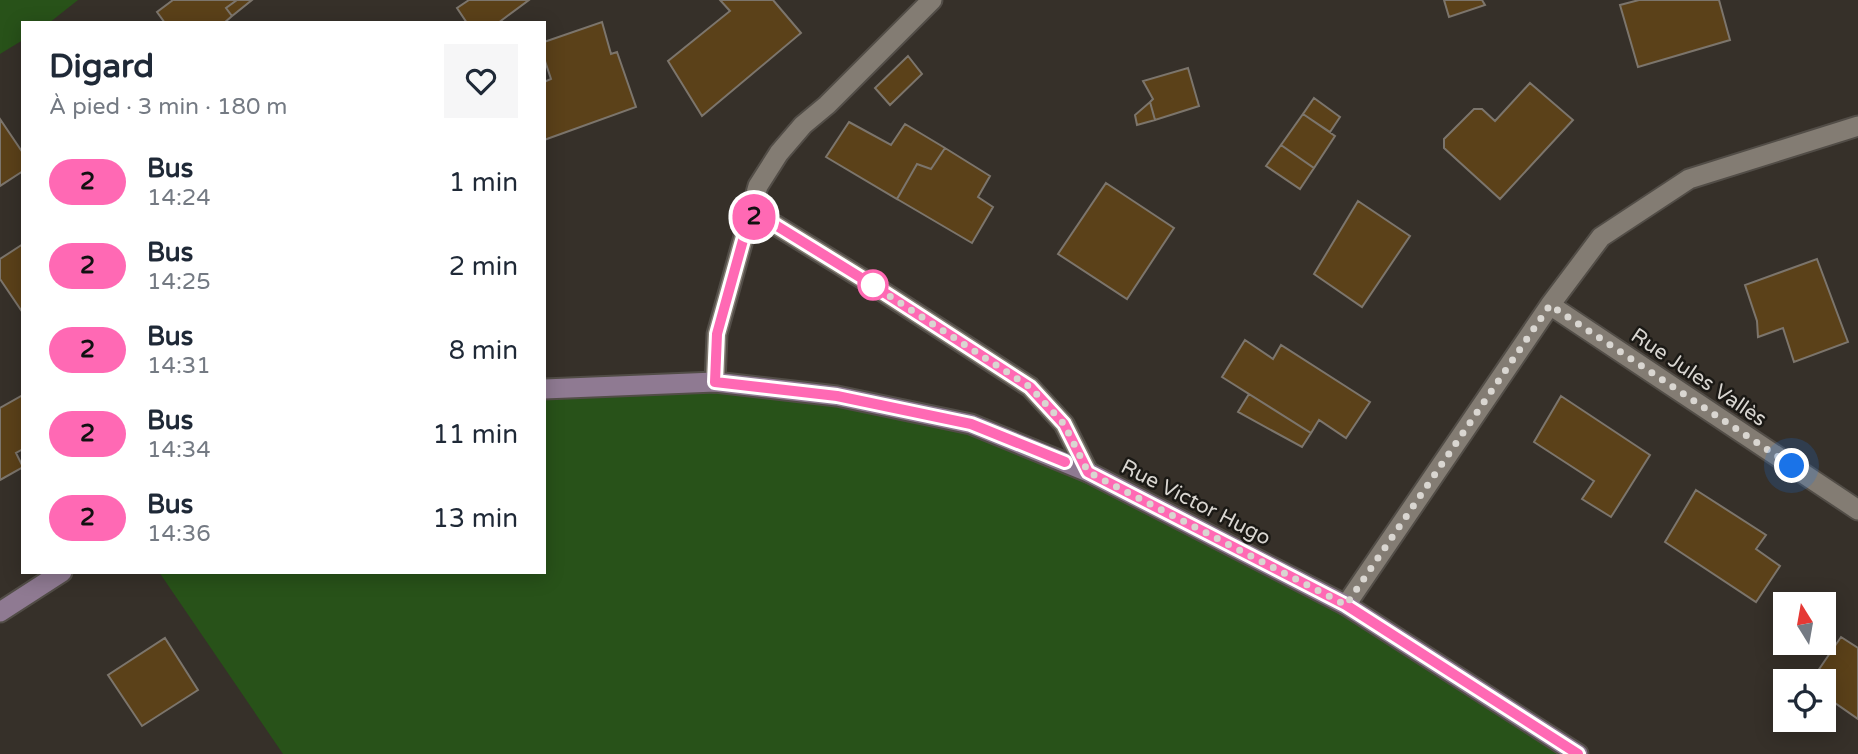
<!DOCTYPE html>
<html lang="fr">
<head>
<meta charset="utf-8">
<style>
  body { margin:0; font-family:"Varela Round",sans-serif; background:#f6f6f7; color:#1f2937; height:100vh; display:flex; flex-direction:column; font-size:26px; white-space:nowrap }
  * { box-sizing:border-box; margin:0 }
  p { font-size:23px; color:#747a83 }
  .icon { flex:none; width:38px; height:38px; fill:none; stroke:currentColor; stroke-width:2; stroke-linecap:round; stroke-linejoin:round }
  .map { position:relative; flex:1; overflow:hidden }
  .details { position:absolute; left:21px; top:21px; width:525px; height:553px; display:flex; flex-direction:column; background:#fff; border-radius:0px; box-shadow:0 4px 18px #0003 }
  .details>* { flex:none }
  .badge { padding:0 14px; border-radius:23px; font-size:24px; line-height:46px }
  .needle { width:46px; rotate:349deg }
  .fabs { position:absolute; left:1773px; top:592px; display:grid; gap:14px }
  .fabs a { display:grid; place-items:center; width:63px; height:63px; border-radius:0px; background:#fff; box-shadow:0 4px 18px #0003; font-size:35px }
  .you { position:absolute; width:35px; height:35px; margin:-18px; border:5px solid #fff; border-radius:50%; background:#1a73e8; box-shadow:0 0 0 10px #1a73e833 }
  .map>.badge { position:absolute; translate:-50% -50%; box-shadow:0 0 0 4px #fff }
  .round { display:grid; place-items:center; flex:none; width:74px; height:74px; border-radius:0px; background:#f6f6f7 }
  .headline { display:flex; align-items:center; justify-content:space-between; height:119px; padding:0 28px }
  h1 { font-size:33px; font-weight:700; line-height:52px }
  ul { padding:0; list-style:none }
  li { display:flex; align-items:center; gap:21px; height:84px; padding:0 28px }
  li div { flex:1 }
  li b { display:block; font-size:26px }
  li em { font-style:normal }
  li .badge { min-width:77px; font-weight:700; text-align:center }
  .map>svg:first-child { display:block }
  .green { fill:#285219 }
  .building { fill:#5b4119; stroke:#7c756c; stroke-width:2 }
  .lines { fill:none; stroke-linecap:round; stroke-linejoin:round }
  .service-casing { stroke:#524d47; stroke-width:23 }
  .minor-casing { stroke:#524d47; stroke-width:23 }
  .secondary-casing { stroke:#524d47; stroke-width:23 }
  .service { stroke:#837c73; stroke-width:19 }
  .minor { stroke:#837c73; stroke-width:19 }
  .secondary { stroke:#8f7a92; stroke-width:19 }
  .line-casing { stroke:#fff; stroke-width:16 }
  .line { stroke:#ff69b4; stroke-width:10 }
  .walk { stroke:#d9d6d1; stroke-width:7; stroke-dasharray:0 12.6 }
  .stop-dot { fill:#fff; stroke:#ff69b4; stroke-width:3.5 }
  .labels { text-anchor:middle; stroke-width:5; stroke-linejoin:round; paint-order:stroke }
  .street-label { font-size:21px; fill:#d9d6d1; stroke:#1b1915 }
</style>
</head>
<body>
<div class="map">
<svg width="1858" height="754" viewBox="0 0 1858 754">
  <rect width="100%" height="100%" fill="#363029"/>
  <path class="green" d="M0,0h78l-29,23h-26v17l-23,14z
    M715,382l256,42 375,181 232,149h-1295l-124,-182h385v-182z"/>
  <path class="building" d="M173,0h64l-11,8 6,8 -8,7h-59l-8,-11z
    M237,0h15l-20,16 -6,-8z
    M469,0h60l-31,23h-31l-10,-15z
    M720,0h53l28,33 -99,83 -34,-55 62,-50z
    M1444,0h38l3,5 -36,12z
    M1639,0h80l11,40 -92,27 -18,-62z
    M602,22l9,32 6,-2 19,55 -92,33v-58l7,-3 -7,-21v-16z
    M908,56l14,18 -32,31 -15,-17z
    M1188,68l11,38 -44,14 -5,-18 3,-3 -10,-18z
    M1530,83l43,37 -73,79 -56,-51v-9l30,-30h8l13,12z
    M1314,98l26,19 -10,15 -27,-18z
    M1150,102l5,18 -18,5 -2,-10z
    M1303,114l32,22 -21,32 -33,-23z
    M0,119l23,34v18l-23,15z
    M849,122l42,23 14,-21 40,24 -14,21 -14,-5 -20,35 -71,-42z
    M1281,145l33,23 -14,21 -34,-23z
    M945,148l45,28 -12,21 15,10 -21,36 -75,-44 20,-35 14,5z
    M1106,183l68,45 -47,71 -69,-45z
    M1358,201l52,35 -48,71 -48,-33z
    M23,244v69l-23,-34v-20z
    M1817,259l31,83 -54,20 -11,-34 -25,9 -1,-16 -12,-36z
    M1245,340l28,19 8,-14 89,57 -24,36 -27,-18 -8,13 -89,-56z
    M1249,394l62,39 -9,14 -64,-35z
    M23,395v54l-7,4 7,14 -23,13v-72z
    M1561,396l89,59 -39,62 -29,-18 12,-18 -60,-39z
    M1696,490l70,45 -10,14 24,17 -24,36 -91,-60z
    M1841,637l17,11v71l-26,-18 -8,13v-33h-13z
    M165,638l33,52 -56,36 -34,-51z"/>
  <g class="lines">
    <defs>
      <path id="service" d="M750,215l27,11 94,58 159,103 34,37 24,48"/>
      <path id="minor" d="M1550,305l308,205
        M715,382l2,-48 41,-148 21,-33 24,-28 24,-20 105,-105
        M1346,605l204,-300 51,-68 88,-58 169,-53"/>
      <path id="secondary" d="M544,389l171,-7 122,14 134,28 117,48 258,133 232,149
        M0,612l62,-40"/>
    </defs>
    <use href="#service" class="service-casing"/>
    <use href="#minor" class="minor-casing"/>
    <use href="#secondary" class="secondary-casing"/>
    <use href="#service" class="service"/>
    <use href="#minor" class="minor"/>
    <use href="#secondary" class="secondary"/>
  </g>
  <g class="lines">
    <defs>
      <path id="line" d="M1065,462l-94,-38 -134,-28 -122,-14 2,-48 33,-119 27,11 94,58 159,103 34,37 24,48 258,133 232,149"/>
    </defs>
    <use href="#line" class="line-casing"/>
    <use href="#line" class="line"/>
    <path class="walk" d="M873,285l-2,-1 159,103 34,37 24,48 258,133 204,-300 242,161"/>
  </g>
  <circle class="stop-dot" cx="873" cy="285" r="14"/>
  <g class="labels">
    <g class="street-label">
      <text transform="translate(1699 377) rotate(34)" y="7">Rue Jules Vallès</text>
      <text transform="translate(1196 502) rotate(27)" y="7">Rue Victor Hugo</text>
    </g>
  </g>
</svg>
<div class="fabs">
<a><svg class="needle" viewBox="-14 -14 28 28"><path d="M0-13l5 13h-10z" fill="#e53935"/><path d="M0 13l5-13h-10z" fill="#747a83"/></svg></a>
<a><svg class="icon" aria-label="locate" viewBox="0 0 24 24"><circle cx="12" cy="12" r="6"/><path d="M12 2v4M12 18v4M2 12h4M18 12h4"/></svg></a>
</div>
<div class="you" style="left:1792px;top:466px"></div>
<b class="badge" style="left:754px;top:217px;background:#ff69b4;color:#111">2</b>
<section class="details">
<div class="headline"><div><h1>Digard</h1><p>À pied · 3 min · 180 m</p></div><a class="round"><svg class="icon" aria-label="heart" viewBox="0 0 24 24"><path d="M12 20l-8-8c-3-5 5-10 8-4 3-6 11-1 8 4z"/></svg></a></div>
<ul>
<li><span class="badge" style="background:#ff69b4;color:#111">2</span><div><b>Bus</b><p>14:24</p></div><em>1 min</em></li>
<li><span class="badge" style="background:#ff69b4;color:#111">2</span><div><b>Bus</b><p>14:25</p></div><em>2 min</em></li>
<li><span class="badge" style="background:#ff69b4;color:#111">2</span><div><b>Bus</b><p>14:31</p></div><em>8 min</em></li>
<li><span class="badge" style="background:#ff69b4;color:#111">2</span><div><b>Bus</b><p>14:34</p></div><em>11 min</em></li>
<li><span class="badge" style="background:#ff69b4;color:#111">2</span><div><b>Bus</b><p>14:36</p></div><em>13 min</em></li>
</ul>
</section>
</div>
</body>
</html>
